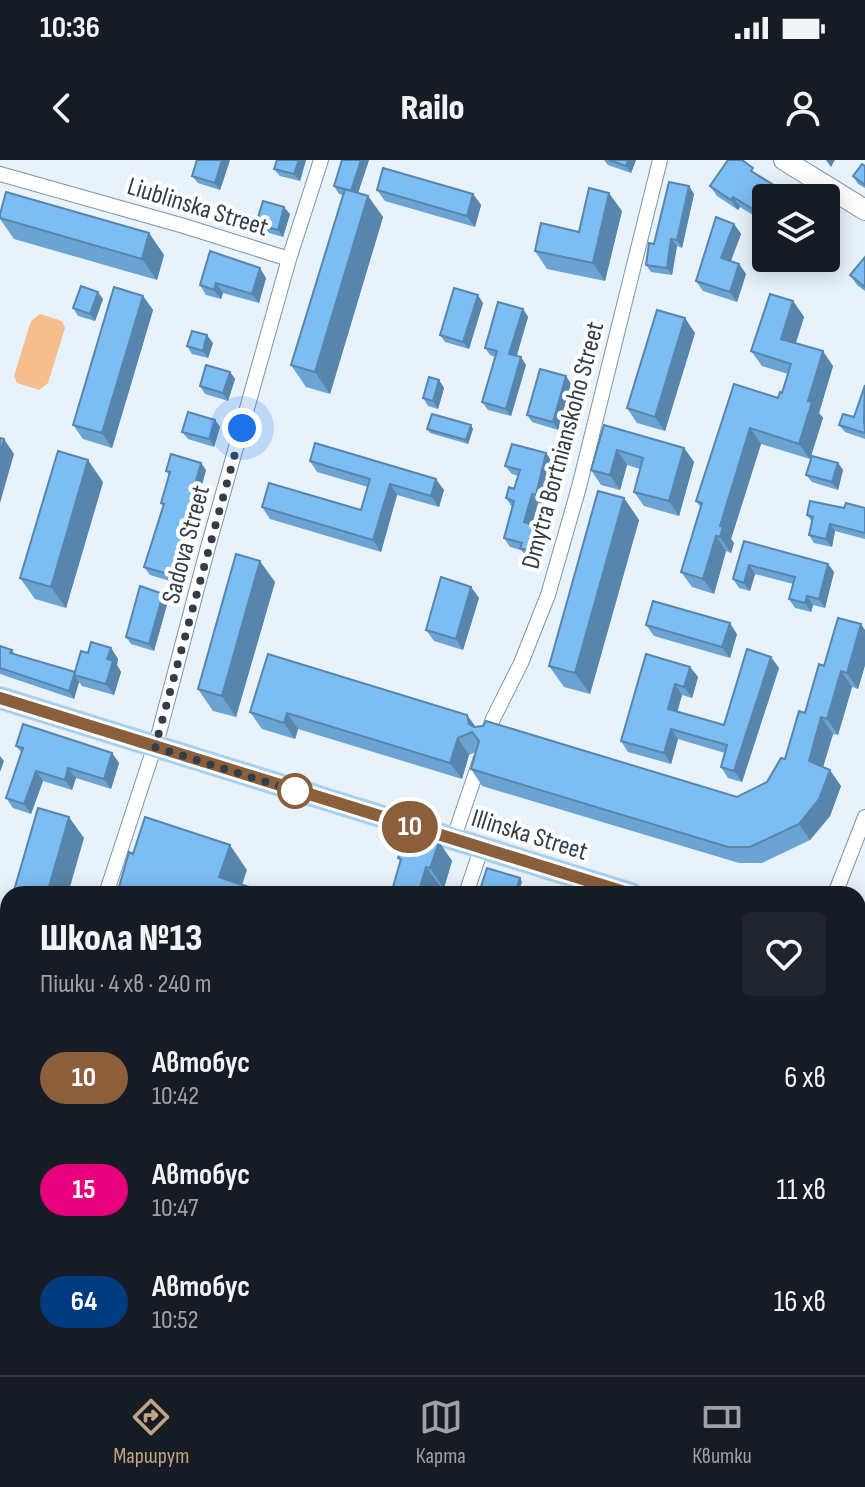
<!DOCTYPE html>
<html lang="uk">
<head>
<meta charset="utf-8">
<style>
  body { margin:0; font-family:"Sofia Sans Condensed",sans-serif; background:#20242c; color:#f1f3f6; height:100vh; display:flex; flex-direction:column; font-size:30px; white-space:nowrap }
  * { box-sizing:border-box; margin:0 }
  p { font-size:26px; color:#9ea1a6 }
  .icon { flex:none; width:44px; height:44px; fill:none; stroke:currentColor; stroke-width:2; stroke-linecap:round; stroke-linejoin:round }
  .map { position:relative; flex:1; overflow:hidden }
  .panel { position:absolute; left:0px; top:726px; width:866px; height:490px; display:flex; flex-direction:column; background:#171b24; border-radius:24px 24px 0 0; box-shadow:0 4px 20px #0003 }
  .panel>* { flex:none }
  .badge { padding:0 16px; border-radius:26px; font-size:28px; line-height:52px }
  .buttons { position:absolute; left:752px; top:24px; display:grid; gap:16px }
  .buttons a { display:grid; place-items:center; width:88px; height:88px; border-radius:8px; background:#171b24; box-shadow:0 4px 20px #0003; font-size:40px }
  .you { position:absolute; width:40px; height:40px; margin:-20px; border:6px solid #fff; border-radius:50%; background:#1a73e8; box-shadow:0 0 0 12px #1a73e833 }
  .map>.badge { position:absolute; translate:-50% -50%; box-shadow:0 0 0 4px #fff }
  .round { display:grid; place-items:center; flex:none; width:84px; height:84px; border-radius:8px; background:#20242c }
  .headline { display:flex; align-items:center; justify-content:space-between; height:136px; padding:0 40px }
  h1 { font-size:38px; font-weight:800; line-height:60px }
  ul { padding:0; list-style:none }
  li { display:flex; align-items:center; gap:24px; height:112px; padding:0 40px }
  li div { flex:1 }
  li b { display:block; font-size:30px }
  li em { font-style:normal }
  li .badge { min-width:88px; font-weight:700; text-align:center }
  .status { display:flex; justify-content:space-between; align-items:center; height:56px; padding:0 40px; background:#171b24; direction:ltr }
  .status svg { height:22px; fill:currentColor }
  header { display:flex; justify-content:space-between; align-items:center; height:104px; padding:0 40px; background:#171b24; font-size:36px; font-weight:800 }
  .tabs { display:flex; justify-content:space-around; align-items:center; height:112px; border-top:2px solid #363941; background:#171b24; font-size:22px; color:#9ea1a6 }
  .tabs a { display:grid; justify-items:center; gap:4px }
  .tabs .current { color:#c0a687 }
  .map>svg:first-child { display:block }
  .park { fill:url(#park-crowns) }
  .pitch { fill:#f6bd8d }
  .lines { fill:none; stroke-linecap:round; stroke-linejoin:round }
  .street-casing { stroke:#7b95aa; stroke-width:16 }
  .secondary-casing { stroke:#7b95aa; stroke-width:22 }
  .primary-casing { stroke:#ced0d3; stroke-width:24 }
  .street { stroke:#fff; stroke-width:14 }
  .secondary { stroke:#fff; stroke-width:20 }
  .primary { stroke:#97d1fd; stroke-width:22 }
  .wall { fill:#6ba3d2 }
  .shaded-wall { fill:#5785ab }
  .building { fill:#7cbef4; stroke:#5785ab; stroke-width:2 }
  .line-casing { stroke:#fff; stroke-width:18 }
  .line { stroke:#8b5e3c; stroke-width:12 }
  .walk { stroke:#333d47; stroke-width:8; stroke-dasharray:0 14.4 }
  .stop-dot { fill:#fff; stroke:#8b5e3c; stroke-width:4 }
  .labels { text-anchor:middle; stroke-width:8; stroke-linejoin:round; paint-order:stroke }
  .street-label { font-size:26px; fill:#333d47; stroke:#fff }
</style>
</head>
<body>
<div class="status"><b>10:36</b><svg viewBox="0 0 49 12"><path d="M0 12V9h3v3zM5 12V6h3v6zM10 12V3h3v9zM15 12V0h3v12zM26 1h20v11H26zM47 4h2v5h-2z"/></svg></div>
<header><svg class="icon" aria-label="back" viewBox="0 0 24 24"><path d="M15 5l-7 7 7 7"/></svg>Railo<svg class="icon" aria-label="person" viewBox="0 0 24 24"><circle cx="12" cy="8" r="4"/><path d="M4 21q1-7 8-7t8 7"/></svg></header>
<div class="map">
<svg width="865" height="1215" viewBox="0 0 865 1215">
  <defs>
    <pattern id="park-crowns" width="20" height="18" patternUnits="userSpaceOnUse" patternTransform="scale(2)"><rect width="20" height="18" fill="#f6bd8d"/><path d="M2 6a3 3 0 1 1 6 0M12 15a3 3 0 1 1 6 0" fill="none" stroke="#d3a37b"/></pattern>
  </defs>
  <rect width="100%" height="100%" fill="#e7f2fb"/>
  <path class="park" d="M858,836l7,3v168l-7,-4z"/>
  <path class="pitch" d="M40,154l22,7 3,7 -17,55 -9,7 -22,-7 -3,-7 17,-55z
    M469,1208h116l-3,7h-116z"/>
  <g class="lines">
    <defs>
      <path id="street" d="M0,14l184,52 105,33
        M488,574l5,-15 28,-56 27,-68 31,-108 81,-327
        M453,680l28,-82
        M106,734l53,-161 49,-186 81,-288 32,-99
        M466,734l15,-45
        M835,734l30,-77
        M0,964l8,3
        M0,1059l8,-24
        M640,1215l3,-7"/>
      <path id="secondary" d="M784,0l81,50"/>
      <path id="primary" d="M0,538l631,196
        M858,817l7,3"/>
    </defs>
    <use href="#street" class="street-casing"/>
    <use href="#secondary" class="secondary-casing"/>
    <use href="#primary" class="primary-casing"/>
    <use href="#street" class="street"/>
    <use href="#secondary" class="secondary"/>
    <use href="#primary" class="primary"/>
  </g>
  <path class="wall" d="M197,0h33l-10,30 -22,-7 -6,-7z
    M306,0l-6,21 -20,-5 -6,-7z
    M342,0h27l-11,33 10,3 15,21 -53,177 -24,-7 -15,-22 52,-170 -4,-1 -5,-8z
    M604,0h32l-5,13 -23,-8z
    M865,6v22l-7,-4 -5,-8z
    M759,16l25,21 -18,1v25l-26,-16 -2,3 -21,-14 -7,-10z
    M689,26l5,8 -12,54 -5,-2 -5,29 -21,-3 -5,-7 8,-21z
    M377,30l96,4 8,11 -6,22 -90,-26z
    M622,51l-17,70 -58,-12 -12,-18 44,-19z
    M0,54l149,19 15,22 -7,25 -143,-41 -14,-20z
    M290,54l-7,23 -21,-6 -6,-7z
    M734,64l7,10 -10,27 8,3 7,10 -9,28 -34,-11 -7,-10z
    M865,97v34l-8,-6 -7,-10z
    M266,118l-7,25 -36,-10 -2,6 -15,-4 -6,-10z
    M143,136l10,14 -41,138 -29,-9 -10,-14z
    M103,139l-8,22 -17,-5 -5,-8z
    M793,141l11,16 -8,26 37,23 -14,47 4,5 -13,41 -49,-15 -30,95 3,4 -3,10 -5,-2 -12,43 -22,-7 -11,-15 20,-64 -5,-7 38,-117 44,14 4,-5 6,-19 -26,-8 -11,-15z
    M483,143l-14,46 -24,-7 -5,-7z
    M523,149l5,8 -12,39 10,9 -15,51 -23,-6 -6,-8 13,-45 -5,-2 -5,-7z
    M695,173l-30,98 -28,-8 -10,-15z
    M213,183l-5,15 -16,-4 -5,-8z
    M230,212l5,7 -7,22 -23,-7 -5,-8z
    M566,216l5,8 -13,46 -26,-8 -5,-7z
    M439,220l5,8 -6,21 -10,-3 -5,-8z
    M865,225v54l-20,-7 -6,-7 15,-8z
    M215,260l5,7 -6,20 -26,-8 -6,-7z
    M604,265l80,23 10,14 -15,54 -35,-10 -10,-14 6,-23 -13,-4 -7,25 -19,-5 -10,-15z
    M427,269h46l-5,15 -38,-11z
    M546,293l6,9 -10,42 -4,-1 -6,22 14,11 -7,25 -12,-4 -6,-7 -11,-3 -6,-9 8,-31 -6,-9 8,-9 4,-13 -6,-2 -7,-8z
    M310,301l134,29 -5,17 -42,-12 -16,57 -111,-33 -8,-12 99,3 7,-23 -51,-15z
    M838,303l5,7 -5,20 -26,-8 -6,-7z
    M206,310l-7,25 3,4 -6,20h-2l-17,64 -27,-8 -6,-8 19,-61 -2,-3 8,-28 -3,-4z
    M103,322l-37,126 -31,-9 -15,-21z
    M624,338l15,22 -49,174 -26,-7 -15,-21z
    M844,348h21v31l-30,-8 -3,16 -18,-4 -5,-8 3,-13 -5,-7z
    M744,381l84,23 6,8 -9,36 -12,-3 -2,7 -16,-4 -6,-9 4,-15 -38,-10 -5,17 -11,-3 -6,-9z
    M275,422l-39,135 -23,-6 -15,-22z
    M471,427l8,11 -16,52 -29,-9 -8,-11z
    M168,441l-14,50 -23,-7 -5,-7z
    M646,465l91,9 -7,24 -76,-22z
    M865,470v35l-7,24 -6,-2 -14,48 -5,-1 -10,33 18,19 -11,30 -20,24 -48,23h-23l-257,-77 -11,-17 5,-17 -7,3 -7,24 -164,-50 -3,10 -33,-10 -12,-17 217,3 9,12 261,70 30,-15 18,-23 39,-93z
    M0,486l12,4 3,4 60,18 13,-19 23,-5 7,11 -1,6 4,7 -7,23 -32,-9 -3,-4 -5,17 -74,-25z
    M771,497l8,11 -37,114 -14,-4 -7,-11 4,-14 -47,-14 -7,25 -43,-12 -7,-11 69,-74 8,10 -6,21 -10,-3 -5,17 47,13z
    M16,586l96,7 7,10 -8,26 -35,-11 -4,12 -29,-9 -12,33 -18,-6 -7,-10 16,-45z
    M439,682l13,19 -8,27 -4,-2 -2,8h-47l9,-33 -2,-3z
    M8,753v106l-8,-2v-76z
    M865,1024v59l-7,1v-59z
    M865,1105v36l-7,-6v-18z
    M0,1127l8,3v30l-8,-2z
    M379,1208h70l2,3 -1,4h-72z"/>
  <path class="shaded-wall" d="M222,0h8l-10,30 -5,-7z
    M299,0h7l-6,21 -6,-7z
    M361,0h8l-13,39 -5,-8z
    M628,0h8l-5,13 -5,-7z
    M826,0h9l-4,7z
    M689,26l5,8 -12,54 -5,-8z
    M777,27l7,10v1h-13z
    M609,33l13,18 -17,70 -12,-18z
    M473,34l8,11 -6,22 -8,-11z
    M368,36l15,21 -53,177 -15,-22z
    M733,37l7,10 -2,3 -7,-10z
    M766,46v15l-5,-7z
    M284,47l6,7 -7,23 -5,-7z
    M734,64l7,10 -13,34 -7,-10z
    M830,67l6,7 -10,14v-15z
    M149,73l15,22 -7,25 -15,-21z
    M671,79l6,7 -5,29 -5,-7z
    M739,104l7,10 -9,28 -7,-10z
    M260,108l6,10 -7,25 -7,-9z
    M216,123l7,10 -2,6 -7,-9z
    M98,132l5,7 -8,22 -5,-7z
    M478,135l5,8 -14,46 -6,-7z
    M143,136l10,14 -41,138 -10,-15z
    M793,141l11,16 -12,37 -11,-15z
    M523,149l5,8 -13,45 -6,-8z
    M685,158l10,15 -30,98 -10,-14z
    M207,175l6,8 -5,15 -5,-7z
    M823,191l10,15 -14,47 4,5 -13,41 -11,-15 9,-43z
    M521,197l5,8 -15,51 -5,-7z
    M230,212l5,7 -7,22 -5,-8z
    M566,216l5,8 -13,46 -5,-8z
    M439,220l5,8 -6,21 -5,-8z
    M215,260l5,7 -6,20 -5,-8z
    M471,265l2,4 -5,15 -2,-4z
    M750,268l11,16 -30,95 3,4 -3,10 -11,-16v-11z
    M4,279l10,15 -14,49v-50z
    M684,288l10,14 -15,54 -10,-15z
    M617,290l10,15 -7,25 -10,-15z
    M546,293l6,9 -10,42 -6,-9z
    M88,300l15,22 -37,126 -15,-21z
    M201,303l5,7 -7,25 3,4 -6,20 -5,-7 2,-21z
    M838,303l5,7 -5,20 -6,-8z
    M436,319l8,11 -5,17 -8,-11z
    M390,324l7,11 -16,57 -8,-12z
    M532,334l6,9 -8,28 -6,-9z
    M624,338l15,22 -49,174 -15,-21z
    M189,351l5,8 -17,64 -6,-8z
    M830,364l5,7 -3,16 -6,-8z
    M540,367l6,9 -7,25 -6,-9z
    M716,376l10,15 -12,43 -11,-15z
    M260,401l15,21 -39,135 -14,-21z
    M828,404l6,8 -9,36 -6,-9z
    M749,405l6,9 -5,17 -6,-8z
    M471,427l8,11 -16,52 -7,-11z
    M163,434l5,7 -14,50 -5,-7z
    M807,436l6,9 -2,7 -6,-9z
    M730,463l7,11 -7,24 -8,-11z
    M861,464l4,6v35l-7,24 -11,-16z
    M111,488l7,11 -1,6 4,7 -7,23 -8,-11 1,-25z
    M771,497l8,11 -37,114 -8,-11z
    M690,507l8,10 -6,21 -8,-11z
    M841,511l11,16 -14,48 -11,-16z
    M74,515l5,7 -5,17 -5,-8z
    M675,524l7,11 -7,25 -7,-11z
    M287,553l11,16 -3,10 -11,-16z
    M467,555l11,16 -9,-7z
    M821,557l12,17 -13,43 -11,-16z
    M671,569l7,10 -7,25 -7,-11z
    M458,578l11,17 -7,24 -12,-16z
    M112,593l7,10 -8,26 -7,-10z
    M0,596l4,5 -4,11z
    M68,608l8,10 -4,12 -7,-10z
    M830,610l11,16 -11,30 -20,24 -11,-16z
    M36,611l7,10 -12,33 -7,-10z
    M69,657l15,21 -16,56h-21z
    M439,682l13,19 -8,27 -14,-20z
    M230,685l17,25 -8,24 -20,-17z
    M426,707l14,19 -2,8h-20z
    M520,718l2,4 -4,12h-3z
    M22,1208h11l-2,7h-11z
    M82,1208h21l-2,7h-21z
    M193,1208h21l-2,7h-21z
    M302,1208h10l-3,7h-11z
    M424,1208l5,7h-8z
    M434,1208h15l2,3 -1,4h-13l-4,-5z
    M697,1208h7l-3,7h-7z
    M832,1208h7l2,2 -3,5h-10z"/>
  <path class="building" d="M197,0h25l-7,23 -23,-7z
    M277,0h22l-5,14 -20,-5z
    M342,0h19l-10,31 -17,-5z
    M609,0h19l-2,6z
    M728,0h14l11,8 -2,3 26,16 -6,11h-5v8l-5,8 -28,-17 -2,3 -21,-14z
    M862,4l3,2v19l-12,-9z
    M383,8l90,26 -6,22 -90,-26z
    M669,22l20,4 -12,54 -6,-1 -4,29 -21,-3 3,-22 5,1z
    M589,28l20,5 -16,70 -58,-12 6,-28 38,9z
    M345,29l23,7 -53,176 -24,-7z
    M6,32l143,41 -7,26 -142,-41v-4z
    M263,41l21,6 -6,23 -22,-6z
    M716,57l18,7 -13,34 18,6 -9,28 -34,-11z
    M826,64l4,3 -4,6z
    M210,91l50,17 -8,26 -36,-11 -2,7 -14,-5z
    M865,97v30l-15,-12z
    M81,126l17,6 -8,22 -17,-6z
    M114,127l29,9 -41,137 -29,-8z
    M454,128l24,7 -15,47 -23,-7z
    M770,134l23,7 -12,38 42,12 -15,50 4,1 -13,42 -49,-16 -30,98 3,1 -3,10 -4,-1 -13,43 -22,-7 21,-69 -6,-2 38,-117 44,14 2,-6 2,1 9,-29 -40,-13z
    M498,142l25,7 -14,45 12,3 -15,52 -24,-7 15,-51 -12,-3z
    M657,150l28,8 -30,99 -28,-9z
    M192,171l15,4 -4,16 -16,-5z
    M206,205l24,7 -7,21 -23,-7z
    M540,209l26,7 -13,46 -26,-7z
    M429,217l10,3 -6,21 -10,-3z
    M865,225l-1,35 1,13 -26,-8 4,-11 11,3z
    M188,252l27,8 -6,19 -27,-7z
    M432,254l39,11 -5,15 -39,-11z
    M604,265l80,23 -15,53 -35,-9 9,-34 -26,-8 -7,25 -19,-5z
    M0,278l4,1 -4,14z
    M315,283l121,36 -5,17 -41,-12 -17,56 -111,-33 7,-24 92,27 9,-31 -60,-18z
    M512,284l34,9 -10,42 -4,-1 -8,28 16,5 -7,25 -13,-4 2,-5 -18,-5 10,-37 -8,-3 3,-11 5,2 6,-19 -15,-4z
    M58,291l30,9 -37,127 -31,-9z
    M171,294l30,9 -8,28 4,1 -6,20 -2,-1 -18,64 -27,-8 20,-63 -3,-1 9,-31 -4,-1z
    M812,296l26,7 -6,19 -26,-7z
    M598,331l26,7 -49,175 -26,-7z
    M810,341l34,7 2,-5 19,5v25l-35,-9 -4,15 -17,-4 4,-18 -6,-2z
    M744,381l84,23 -9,35 -12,-3 -2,7 -16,-4 6,-22 -46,-12 -5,18 -11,-4z
    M236,394l24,7 -38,135 -24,-7z
    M441,417l30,10 -15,52 -30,-9z
    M140,426l23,8 -14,50 -23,-7z
    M653,441l77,22 -8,24 -76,-22z
    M838,458l23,6 -14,49 -6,-2 -14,48 -6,-2 -12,44 21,9 -11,29 -20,25 -49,23h-22l-257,-78 8,-28 -7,-9 -14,6 -8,25 -163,-50 -3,10 -34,-11 18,-58 199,61 2,9 5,3 9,-1 3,-5 251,76 30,-15 14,-24 4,1 14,-48 6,2 14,-49 5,2z
    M91,482l20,6 -4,11 6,2 -7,23 -32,-9 7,-24 7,2z
    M0,486l12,4 -2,3 65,19 -6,19 -69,-23z
    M747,489l24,8 -37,114 -13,-4 6,-22 -56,-16 -7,24 -43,-12 25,-87 44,13 -6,20 -9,-3 -7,25 56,16z
    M23,564l89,29 -8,26 -36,-11 -3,12 -29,-9 -12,33 -18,-6 17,-50 -7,-2z
    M38,648l31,9 -22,77h-34z
    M145,657l85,28 -11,32 51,17h-153l12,-42 4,2z
    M407,672l32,10 -9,26 -4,-1 -8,27h-27l10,-35 -3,-1z
    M487,708l33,10 -5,16h-24l-11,-4z
    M8,753v89l-8,-2v-59z
    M865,1024v30h-7v-29z
    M8,1087v22l-6,-2z
    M865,1105v29l-7,-4v-13z
    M0,1127l8,3v24l-8,-2z
    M0,1188l8,3v17h14l-2,7h-20z
    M55,1208h27l-2,7h-27z
    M165,1208h28l-2,7h-28z
    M288,1208h14l-4,7h-13z
    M379,1208h44l-2,7h-42l-2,-1z
    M664,1208h33l-3,7h-33z
    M801,1208h31l-4,7h-31z"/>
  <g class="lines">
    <defs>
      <path id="line" d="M0,538l631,196"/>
    </defs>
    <use href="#line" class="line-casing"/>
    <use href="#line" class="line"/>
    <path class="walk" d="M242,268l-87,319 140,44"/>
  </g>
  <circle class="stop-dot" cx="295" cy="631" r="16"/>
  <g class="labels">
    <g class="street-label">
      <text transform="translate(198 46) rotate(17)" y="9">Liublinska Street</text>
      <text transform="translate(562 285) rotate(-75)" y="9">Dmytra Bortnianskoho Street</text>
      <text transform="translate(185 384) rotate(-75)" y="9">Sadova Street</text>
      <text transform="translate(530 674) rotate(17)" y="9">Illinska Street</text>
    </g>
  </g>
</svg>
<div class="buttons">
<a><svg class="icon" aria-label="layers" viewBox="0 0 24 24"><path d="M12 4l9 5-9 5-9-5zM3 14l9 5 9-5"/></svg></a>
</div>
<div class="you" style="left:242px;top:268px"></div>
<b class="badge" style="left:410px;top:667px;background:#8b5e3c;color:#fff">10</b>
<section class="panel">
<div class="headline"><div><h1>Школа №13</h1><p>Пішки · 4 хв · 240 m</p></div><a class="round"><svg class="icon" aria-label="heart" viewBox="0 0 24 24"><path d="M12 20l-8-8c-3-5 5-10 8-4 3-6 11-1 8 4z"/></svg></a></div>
<ul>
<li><span class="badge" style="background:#8b5e3c;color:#fff">10</span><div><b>Автобус</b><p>10:42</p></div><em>6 хв</em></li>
<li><span class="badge" style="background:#e6007e;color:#fff">15</span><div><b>Автобус</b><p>10:47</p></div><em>11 хв</em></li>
<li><span class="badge" style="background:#003b80;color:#fff">64</span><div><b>Автобус</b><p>10:52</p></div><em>16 хв</em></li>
</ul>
</section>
</div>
<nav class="tabs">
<a class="current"><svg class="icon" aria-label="directions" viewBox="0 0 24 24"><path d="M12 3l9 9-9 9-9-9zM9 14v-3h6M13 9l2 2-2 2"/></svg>Маршрут</a>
<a><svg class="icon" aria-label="map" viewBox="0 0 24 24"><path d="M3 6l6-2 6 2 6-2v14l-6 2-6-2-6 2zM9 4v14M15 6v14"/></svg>Карта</a>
<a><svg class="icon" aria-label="tickets" viewBox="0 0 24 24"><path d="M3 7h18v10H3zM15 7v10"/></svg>Квитки</a>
</nav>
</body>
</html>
